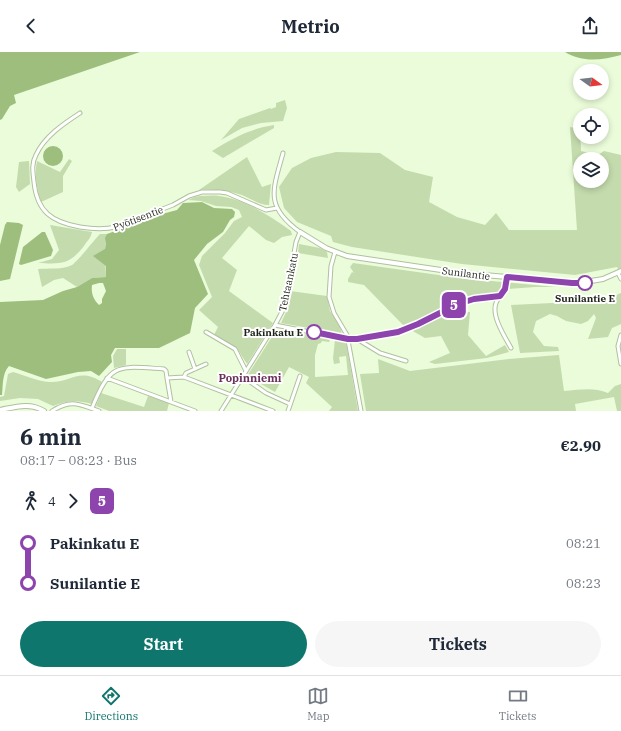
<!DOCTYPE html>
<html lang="en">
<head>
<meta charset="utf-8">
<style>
  body { margin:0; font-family:"IBM Plex Serif",serif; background:#f6f6f7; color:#1f2937; height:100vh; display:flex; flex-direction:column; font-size:15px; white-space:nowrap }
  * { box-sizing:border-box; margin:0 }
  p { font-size:13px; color:#747a83 }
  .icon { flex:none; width:22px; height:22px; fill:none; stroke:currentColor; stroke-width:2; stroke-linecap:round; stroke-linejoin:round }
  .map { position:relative; height:359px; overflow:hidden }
  .details { display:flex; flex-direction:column; background:#fff; flex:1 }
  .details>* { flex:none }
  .badge { padding:0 8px; border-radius:6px; font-size:14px; line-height:26px }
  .needle { width:26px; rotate:105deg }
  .fabs { position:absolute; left:573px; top:12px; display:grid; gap:8px }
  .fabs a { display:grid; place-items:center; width:36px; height:36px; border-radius:50%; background:#fff; box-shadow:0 2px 6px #0003; font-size:20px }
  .map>.badge { position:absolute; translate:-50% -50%; box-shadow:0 0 0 2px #fff }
  .legs { display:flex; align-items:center; gap:6px; height:44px; padding:0 20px; font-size:13px }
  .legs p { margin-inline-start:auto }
  .overview { display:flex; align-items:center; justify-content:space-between; height:68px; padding:0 20px }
  h1 { font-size:22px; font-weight:800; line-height:30px }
  .action { display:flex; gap:8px; margin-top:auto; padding:8px 20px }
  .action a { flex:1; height:46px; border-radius:24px; background:#0f766e; color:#fff; font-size:16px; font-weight:800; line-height:46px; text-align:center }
  .action a+a { background:#f6f6f7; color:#1f2937 }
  ul { padding:0 20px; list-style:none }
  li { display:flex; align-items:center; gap:14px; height:40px; font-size:15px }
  li i { display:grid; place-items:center; width:6px; height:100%; margin:0 5px; background:currentColor }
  li i::after { content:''; width:10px; height:10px; margin:-5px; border:3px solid; border-radius:50%; background:#fff }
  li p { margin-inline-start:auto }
  li:first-child i { background:linear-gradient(#0000 50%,currentColor 0) }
  li:last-child i { background:linear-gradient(currentColor 50%,#0000 0) }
  header { display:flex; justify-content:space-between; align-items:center; height:52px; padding:0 20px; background:#fff; font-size:18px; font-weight:800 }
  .dock { display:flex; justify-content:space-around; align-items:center; height:56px; border-top:1px solid #e0e1e3; background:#fff; font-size:11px; color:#747a83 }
  .dock a { display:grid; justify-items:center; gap:2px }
  .dock .current { color:#0f766e }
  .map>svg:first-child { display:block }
  .green { fill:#c4dbad; fill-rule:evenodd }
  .water { fill:#9ebe7e; fill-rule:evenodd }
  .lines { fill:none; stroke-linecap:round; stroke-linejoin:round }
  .street-casing { stroke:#afc19f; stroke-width:5 }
  .secondary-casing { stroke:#afc19f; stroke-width:6 }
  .street { stroke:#fff; stroke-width:3 }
  .secondary { stroke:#fff; stroke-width:4 }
  .line-1-casing { stroke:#fff; stroke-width:9 }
  .line-1 { stroke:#8e44ad; stroke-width:6 }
  .stop-1-dot { fill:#fff; stroke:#8e44ad; stroke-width:2 }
  .labels { text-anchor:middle; stroke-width:4; stroke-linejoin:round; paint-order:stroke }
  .street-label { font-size:10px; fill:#1d2317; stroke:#fff }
  .stop-label { font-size:10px; font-weight:bold; fill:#1d2317; stroke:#fff }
  .neighbourhood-label { font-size:11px; font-weight:bold; fill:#6b305a; stroke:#fff }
</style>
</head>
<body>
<header><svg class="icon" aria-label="back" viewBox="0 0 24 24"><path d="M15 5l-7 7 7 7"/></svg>Metrio<svg class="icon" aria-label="share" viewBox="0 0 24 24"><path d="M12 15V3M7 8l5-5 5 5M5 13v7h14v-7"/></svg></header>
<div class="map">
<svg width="621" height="359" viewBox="0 0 621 359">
  <rect width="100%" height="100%" fill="#eafcd9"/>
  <path class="green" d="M285,48l2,8 -4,13 -22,2 -19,5 -21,12 18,-21 31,-11 1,1 5,-2v-4z
    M274,73v3l-51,30 -11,-7c21,-13 37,-22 62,-26z
    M570,75l10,2 1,22 17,4 6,-4 17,4v113l-3,1 -1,-2 -42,8 -113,-11 -110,-17 -19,-5 -2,-6 -34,-14 -13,-14 -5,-21 13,-19 19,-10 25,-6 44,1 25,17 28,7 -4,25 28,15 28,8 11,-12 13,17h68zM580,107h22v22h-22z
    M247,105l15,30 9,-3 -2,21c-10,0 -17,-6 -27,-10 -14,-5 -28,-6 -43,-5z
    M69,107l3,2 -9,15v16l-22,10c-4,-14 -7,-27 -4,-41l23,11z
    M29,109l1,23 -11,8 -3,-5 3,-25z
    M200,144c6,0 13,-1 19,0 26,3 51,20 72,35l1,4 -10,2 -8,6 -8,-3 -17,-14 -27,32 15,12 -8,21 44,32 -26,41 -9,-14 -24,-15 4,-8 -19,-17 13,-13 -13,-32 3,-9 23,-23 9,-12 8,-4 -3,-7 -8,-3 -15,-1 -15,-5 -13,-1 7,-3z
    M50,173l42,7c-1,6 -5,9 -8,14 -15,19 -23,18 -46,17l14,-4 7,-9z
    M100,182h7l-2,15 1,28 -14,1 -15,9 -14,-9 -9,2 -12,7 -4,-18c11,-1 25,1 34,-4 5,-3 23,-26 28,-31z
    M299,192l21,4 7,4 1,6 -30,-5z
    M353,211l107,15 96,9h-21l-27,2 -7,9 -45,3v11h14l-2,23 18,21 19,-11 4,7 -22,6 -52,6 -6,-2 21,-9 -9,-17 -16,2 -21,-12 -40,-41 -16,-3v-3l4,-7 2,1 -4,-6z
    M290,239l37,5 3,15 10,16 2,7 -61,-11 6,-13z
    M621,241v31l-9,4 -4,9 -20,2 8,-21 -2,-4 -6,7 -7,3 -15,-3 -9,-5 -7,-2 -14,7 -3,11 11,14 14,1 1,4 -39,2 -9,-48 83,-4 13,-2z
    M277,277l53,10 -1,3 -7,-1 -1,2 -3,1 -3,11v22l33,-2 -2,-19 -7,1 1,6 -6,1 -1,-6 2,-18 11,2 12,69h-29l3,-4 -26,-24 3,-6 -20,-10 -14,25 -28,-16z
    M117,297h9v16l-12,3 -1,-12z
    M559,303l5,36c16,-1 29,-4 44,2l7,-7 6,-2v27h-4l-3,-14 -39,7 1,7h-210l-6,-37 19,-1 -1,-14 32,12 99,-12z
    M13,320c11,3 24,9 36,10 23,1 29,-15 53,0l-10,22c-15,-4 -25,-4 -39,2l-15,-7 -18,-1 -20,3v-4l4,-1 4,-22z
    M101,341l43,14 4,-11 21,7 -2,8h-58l-13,-5z"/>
  <path class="water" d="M0,0h140l-126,43 2,8 -6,3 -8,13 -2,1z
    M565,0h56v3c-19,5 -38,8 -56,-3z
    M43 104a10 10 0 1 1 20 0a10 10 0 1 1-20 0Z
    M202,150l12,6 18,1 3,3 -1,5 -4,3 -7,12 -16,12 -13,16 14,34 -13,14 -5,25 -31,15h-44l-4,7 1,7 -13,14 -8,-5 -13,1 -32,7 -37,-13c-7,7 -6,20 -7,29h-2v-93l43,-2 20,-9 14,-4 15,-9 14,-1v-11l-13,-10 12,-7 1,-6 -1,-5 2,-4 55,-20 15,-4 6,-7zM99,231h4l3,8 -4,8v4l-3,2c-6,-6 -8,-12 -7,-20z
    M7,170l12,1 4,2 -13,54 -10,2v-36l5,-20z
    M42,180h3l8,18 -2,6 -30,9 -2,-1 4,-17z"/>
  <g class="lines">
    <defs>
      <path id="street" d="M80,61c-17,11 -36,24 -44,42 -5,9 -3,18 -2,27 3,30 18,40 46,45 12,2 23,3 36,0l57,-22 16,-9 13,-4h18l7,1 39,17 11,-2
        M335,200l-4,14 -2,31 5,16 13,22 14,76
        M618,221l3,6
        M507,225c-2,14 -6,15 -11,26 -5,13 9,34 15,45
        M275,273l66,13 16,1 41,-7 20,-8 40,-20 16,-5 26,-3
        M206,280l29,17 11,22
        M621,283l-3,11 3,18
        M357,287l23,14 26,8
        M189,300l6,17
        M184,325l2,-4 20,-9
        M243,325l23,16 24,11
        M107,326l88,33
        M167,326l4,24
        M92,356c19,-46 25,-42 72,-39l2,2 1,7 17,-1 89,34
        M52,359c19,-12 27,-7 47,0
        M221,359l54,-86 9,-17 2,-9 10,-57 4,-10c-36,-26 -27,-42 -17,-79
        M288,359l12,-35"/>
      <path id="secondary" d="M300,180l26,16 21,8 114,17 118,10 24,-4 18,-8
        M0,358c15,-3 30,-8 44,1"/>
    </defs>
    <use href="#street" class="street-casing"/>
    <use href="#secondary" class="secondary-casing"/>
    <use href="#street" class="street"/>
    <use href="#secondary" class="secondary"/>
  </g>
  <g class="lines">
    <defs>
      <path id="line-1" d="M314,280l34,7h9l41,-7 20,-8 40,-20 16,-5 26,-3 5,-7 2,-12 65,6h13"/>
    </defs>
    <use href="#line-1" class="line-1-casing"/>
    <use href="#line-1" class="line-1"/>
  </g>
  <g class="stop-1-dot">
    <circle cx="585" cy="231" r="7"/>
    <circle cx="314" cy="280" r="7"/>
  </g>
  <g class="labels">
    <g class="street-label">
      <text transform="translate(138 166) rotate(-21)" y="4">Pyötisentie</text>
      <text transform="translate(466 221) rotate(7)" y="4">Sunilantie</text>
      <text transform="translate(288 230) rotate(-78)" y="4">Tehtaankatu</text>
    </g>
    <g class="stop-label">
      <text x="585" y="250">Sunilantie E</text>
      <text x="303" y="284" text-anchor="end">Pakinkatu E</text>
    </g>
    <g class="neighbourhood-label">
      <text x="250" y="330">Popinniemi</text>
    </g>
  </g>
</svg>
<div class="fabs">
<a><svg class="needle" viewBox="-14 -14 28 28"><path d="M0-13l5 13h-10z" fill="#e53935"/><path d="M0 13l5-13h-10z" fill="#747a83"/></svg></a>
<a><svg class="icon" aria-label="locate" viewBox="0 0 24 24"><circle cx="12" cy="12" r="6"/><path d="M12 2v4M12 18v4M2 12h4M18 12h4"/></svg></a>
<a><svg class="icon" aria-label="layers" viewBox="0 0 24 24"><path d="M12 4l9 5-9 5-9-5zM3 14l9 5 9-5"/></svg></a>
</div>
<b class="badge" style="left:454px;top:253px;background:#8e44ad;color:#fff">5</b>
</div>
<section class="details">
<div class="overview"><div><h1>6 min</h1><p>08:17 – 08:23 · Bus</p></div><b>€2.90</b></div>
<div class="legs"><svg class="icon" aria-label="walk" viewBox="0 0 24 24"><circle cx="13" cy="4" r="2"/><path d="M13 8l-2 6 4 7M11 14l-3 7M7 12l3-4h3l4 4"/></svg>4<svg class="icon" aria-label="forward" viewBox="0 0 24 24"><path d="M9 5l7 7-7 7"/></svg><b class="badge" style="background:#8e44ad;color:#fff">5</b></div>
<ul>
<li><i style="color:#8e44ad"></i><b>Pakinkatu E</b><p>08:21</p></li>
<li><i style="color:#8e44ad"></i><b>Sunilantie E</b><p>08:23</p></li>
</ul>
<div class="action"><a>Start</a><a>Tickets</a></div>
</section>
<nav class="dock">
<a class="current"><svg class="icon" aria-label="directions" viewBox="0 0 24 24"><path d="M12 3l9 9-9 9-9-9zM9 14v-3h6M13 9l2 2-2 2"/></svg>Directions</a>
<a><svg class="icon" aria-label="map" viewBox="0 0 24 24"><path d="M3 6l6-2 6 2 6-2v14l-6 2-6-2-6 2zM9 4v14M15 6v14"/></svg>Map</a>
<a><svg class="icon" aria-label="tickets" viewBox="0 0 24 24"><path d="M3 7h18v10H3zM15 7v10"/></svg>Tickets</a>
</nav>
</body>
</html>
